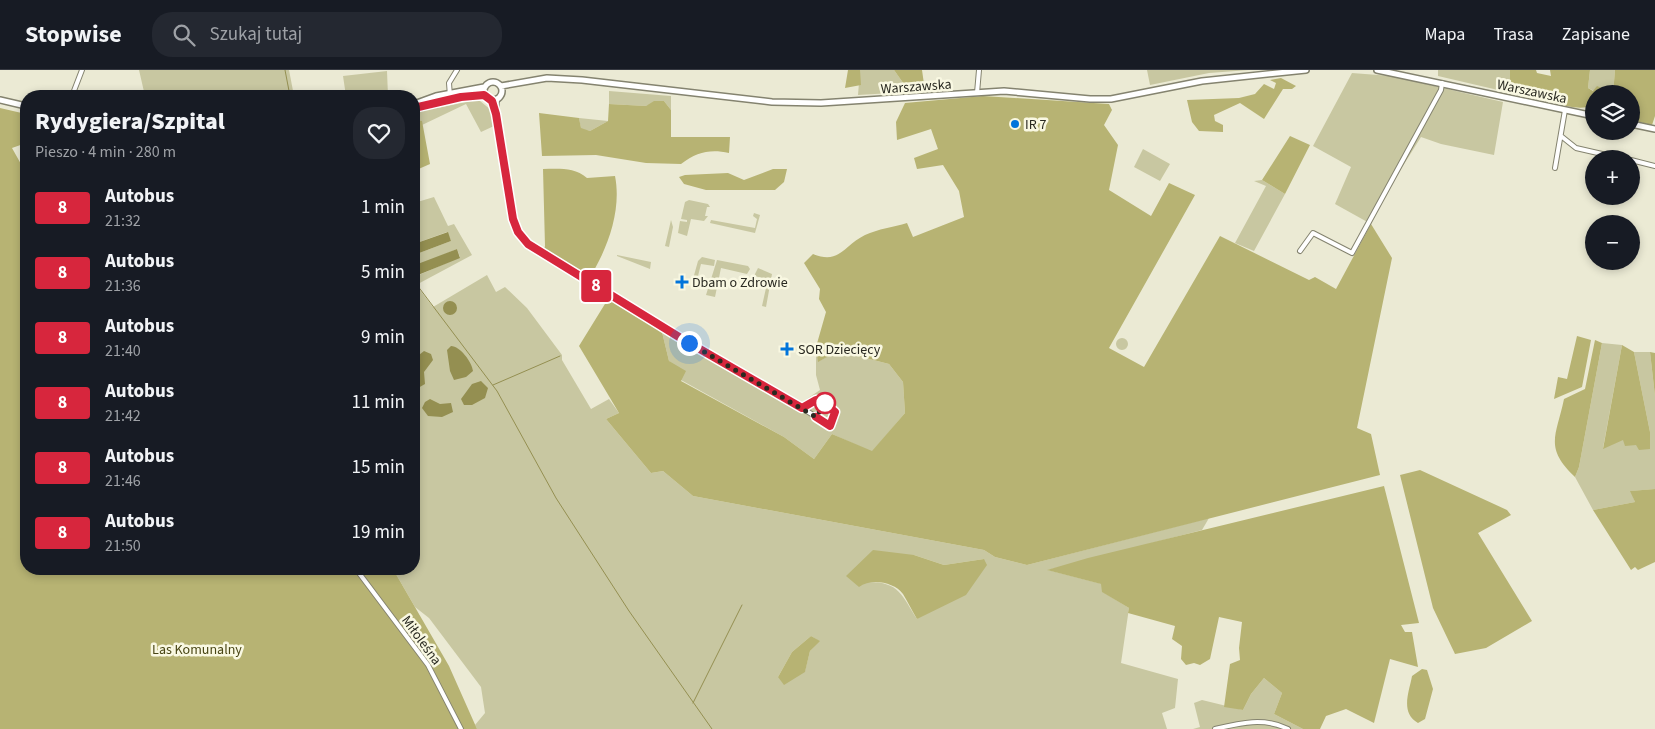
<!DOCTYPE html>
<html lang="pl">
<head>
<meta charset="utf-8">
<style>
  body { margin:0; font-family:"Source Sans 3",sans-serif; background:#242831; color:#f1f3f6; height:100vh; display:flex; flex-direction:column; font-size:19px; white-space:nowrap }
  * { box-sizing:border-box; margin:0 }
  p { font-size:16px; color:#9ea1a6 }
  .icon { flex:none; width:28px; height:28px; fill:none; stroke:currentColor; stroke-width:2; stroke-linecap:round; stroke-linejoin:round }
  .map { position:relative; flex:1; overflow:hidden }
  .drawer { position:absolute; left:20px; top:20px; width:400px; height:485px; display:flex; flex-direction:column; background:#171b24; border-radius:20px; box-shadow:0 2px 8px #0003 }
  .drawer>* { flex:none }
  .badge { padding:0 10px; border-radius:4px; font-size:18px; line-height:32px }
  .tools { position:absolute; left:1585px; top:15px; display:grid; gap:10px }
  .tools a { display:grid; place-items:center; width:55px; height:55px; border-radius:50%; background:#171b24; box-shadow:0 2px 8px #0003; font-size:25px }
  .you { position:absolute; width:25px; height:25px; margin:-12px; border:4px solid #fff; border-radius:50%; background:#1a73e8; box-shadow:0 0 0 8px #1a73e833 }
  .map>.badge { position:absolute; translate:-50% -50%; box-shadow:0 0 0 2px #fff }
  .round { display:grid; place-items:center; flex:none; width:52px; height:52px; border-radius:20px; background:#242831 }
  .overview { display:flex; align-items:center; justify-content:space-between; height:85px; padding:0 15px }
  h1 { font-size:24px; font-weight:800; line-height:38px }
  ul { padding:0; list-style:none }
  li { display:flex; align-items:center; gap:15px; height:65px; padding:0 15px }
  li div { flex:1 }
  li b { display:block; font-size:19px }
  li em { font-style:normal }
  li .badge { min-width:55px; font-weight:700; text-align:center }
  header { display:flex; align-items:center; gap:30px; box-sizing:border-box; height:70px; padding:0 25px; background:#171b24; border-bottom:1px solid #363941 }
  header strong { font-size:24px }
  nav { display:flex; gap:28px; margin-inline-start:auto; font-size:18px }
  .search { width:350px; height:45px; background:#242831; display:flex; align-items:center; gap:12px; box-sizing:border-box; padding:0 18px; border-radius:20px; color:#9ea1a6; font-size:19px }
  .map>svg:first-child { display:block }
  .green { fill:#c8c7a1; fill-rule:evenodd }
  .forest { fill:#b7b373 }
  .water { fill:#948f51 }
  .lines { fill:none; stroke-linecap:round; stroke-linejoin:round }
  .stream { stroke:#948f51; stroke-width:1 }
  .minor-casing { stroke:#84836f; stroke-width:6 }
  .major-casing { stroke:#84836f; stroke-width:8 }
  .minor { stroke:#fff; stroke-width:4 }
  .major { stroke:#fff; stroke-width:5 }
  .line-casing { stroke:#fff; stroke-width:11 }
  .line { stroke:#d7263d; stroke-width:8 }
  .walk { stroke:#292921; stroke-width:5; stroke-dasharray:0 9 }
  .poi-dot { fill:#0074db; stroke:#f9f8e2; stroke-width:2 }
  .stop-dot { fill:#fff; stroke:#d7263d; stroke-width:2.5 }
  .labels { text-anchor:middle; stroke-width:5; stroke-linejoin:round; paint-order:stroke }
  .street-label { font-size:14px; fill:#292921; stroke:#f9f8e2 }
  .poi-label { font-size:14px; fill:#292921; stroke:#f9f8e2; text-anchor:start }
  .park-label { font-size:14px; fill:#484514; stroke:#f9f8e2 }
</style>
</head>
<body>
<header>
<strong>Stopwise</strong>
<div class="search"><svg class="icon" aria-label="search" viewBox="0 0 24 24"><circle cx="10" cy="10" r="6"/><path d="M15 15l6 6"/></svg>Szukaj tutaj</div>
<nav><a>Mapa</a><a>Trasa</a><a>Zapisane</a></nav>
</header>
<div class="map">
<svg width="1655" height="659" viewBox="0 0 1655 659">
  <rect width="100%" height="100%" fill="#ebead4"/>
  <path class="green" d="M139,0h150l5,26h-149z
    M860,0h34l12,17 18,-3 2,7 -68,4z
    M1147,0h102l-40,3 -59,12z
    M1438,0h72v16l35,11 5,5 -112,-26z
    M1590,0h25l-2,24h-10l1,-5 -10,2 -6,-3z
    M387,1l1,25h-42l-3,-20z
    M1352,3l39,3 112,26 -9,53 -53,-11 -20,-7 -35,56 -15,31 -36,-20 16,-37 -38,-21z
    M609,21l62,5v14l-7,-9 -18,5 -37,-2z
    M475,30l5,1 11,9 3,16 -13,6 -15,-28 -44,21 -1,-4 -7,-1v-6l21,-8 3,2z
    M579,48l29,3 -18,10 -9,-2z
    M1143,79l27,15 -10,17 -26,-14z
    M1262,110l23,14 -31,57 -19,-8 31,-57 -12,-5z
    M434,127l14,29 6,-2 18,31 -56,30 17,22 54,-32 9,17 9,-5 22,21 35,47v5l29,49 18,-10 10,14 -13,6 45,54 12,-2 30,25 291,54 11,7 32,8 182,-47 -7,12 -154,40 54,14 1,8 26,16 -8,55 57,16 -3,29 -13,5 5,16h-690l-2,-4 10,-12 -4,-26 -52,-69 -14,-11 -22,-38h21v-301l5,7 41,-18 -3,-8 -43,18v-12l37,-14 -4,-9 -33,12 2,-20 -2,-1v-20zM914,485l30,10 40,-6 -67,60c-16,-25 -18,-38 -52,-37zM811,566l8,5 -9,10 -5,20 -27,6 14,-25z
    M689,130l19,4 2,3h-3l-2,9h3l-4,5 -13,-2 -4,17 -9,-3 2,-12 7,1v-2l-6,-1 4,-17z
    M754,143l6,2 -5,18 -45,-10 1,-3 44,8 2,-9 -4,-3z
    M671,150l2,7 -4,20 -4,-1z
    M617,185l34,7 -1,7 -33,-13z
    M702,187l13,3 -1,6 -13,-2 -4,16 -4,-1 5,-18z
    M717,190l31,6 2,3 -3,5 -26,-6 -6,29 -9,-2z
    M758,198l14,6 -6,33 -4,-1 6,-27 -14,-3z
    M662,262l133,75 25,-17 -4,-15v-28l3,14 19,-10 51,13 14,18 2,31 -33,39 -40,-18 -18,25 -30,-22 -103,-57 -12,-19z
    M1116 274a6 6 0 1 1 12 0a6 6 0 1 1-12 0Z
    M1602,273l20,2 -19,103 20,-9 27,10v-17l-16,-80h16l5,44v93l-24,2 4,11 -42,8 -18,-33 4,-10z
    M1264,608l18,15 -8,21 29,15h-110l7,-2 -6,-24 8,-3 41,10 8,-16z"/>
  <path class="forest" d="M848,0h12l1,15 -16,3z
    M894,0h28l2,14 -18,3z
    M1510,0h26l1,3 14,3 -1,-6h40l-2,18 5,3 4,-5 7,3 -1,5h-9v11c-26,11 -57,-15 -84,-19z
    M1615,0h40v46l-3,9 -21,-5v-26h-18z
    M1281,8l15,8 -4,3h-9l-19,30 -24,-16 -26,12 1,6 8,4v7l-24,-1 -7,-9 -5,-22 52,-2 16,-4 9,-10 10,5 2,-6 -6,-3z
    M983,26l126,8 3,6 -8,15 14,20 -9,45 42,26 18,-33 26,12 -86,153 35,19 76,-131 89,44 6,-3 21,12 35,-65 21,34 -35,170 14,6 9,41 -353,90 -32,-8 -11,-7 -291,-54 -30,-25 -12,2 -45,-54 13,-6 -40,-67 29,-47 54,33 7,29 17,10 -5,10 103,56 30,22 18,-25 40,17 33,-38 -2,-31 -14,-18 -51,-13 -20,11 -2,-15 10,-35 -7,-13 1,-10 -16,-26 9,-9c27,11 31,-9 52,-19 13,-6 29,-8 42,-12l6,14 51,-20 -5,-26 -16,-26 -26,4 -3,-11 24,-9 -7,-20 -34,11 -1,-18 9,-19z
    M654,31h10l7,9v27h59l-1,16c-19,-4 -32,-1 -48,11l-35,-1 -50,-8 -54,1 -3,-43 40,5 2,10 9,3 18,-10 1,-17 37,2z
    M0,38l26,6v29l-14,5 14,25v396h367l56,97 28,63h-477z
    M414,50l8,1 8,43 -16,7z
    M1290,66l20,9 -25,49 -23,-14z
    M543,99c16,0 31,-2 44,9l28,-2c7,35 -8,75 -27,104l-45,-28 2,-6z
    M773,99h14l-3,13 -9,8h-69l-22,-6 -5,-7 6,-2 43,-2 16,7z
    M1577,266l14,4 -9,47 -28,12 4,-22 9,2z
    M1595,270l7,3 -23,124 -4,10c-31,-30 -19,-40 -11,-78l21,-10z
    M1622,275l12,7 16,80v17l-11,1 -3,-5 -11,1 -2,-6 -20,9z
    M1650,282l5,1v43z
    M1420,400l87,40 4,5 -33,18 54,88 -46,27 -31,6 -22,-46 -33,-133z
    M1384,416l35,137 -18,2 4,7h7l6,35 -28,-8 -16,64 -28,-14 -20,7 -6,13h-17l-29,-15 8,-21 -18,-15 -13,16 -8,16 -19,-3 6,-43 10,-4 -1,-12 3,-26 -23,-5 -9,42 -10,6 -6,-2 -8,2 -5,-6 1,-13 -10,-7 3,-13 -47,-13 1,-5 -27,-16 -1,-8 -54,-14 41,-12z
    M1655,419v73l-17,8 -3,-3 -4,3 -38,-60 42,-8 -5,-11z
    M873,480l41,5 30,10 40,-6 3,6 -21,30 -49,24c-5,-8 -9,-17 -14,-25 -9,-12 -32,-16 -44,-7l-13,-11z
    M811,566l9,5 -10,10 -5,21 -21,13 -6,-8 14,-25z
    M1422,599l5,1 6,19 -8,30 -7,4c-18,-11 -9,-30 -6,-47z"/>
  <path class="water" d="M448,162l3,9 -37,14v-11z
    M457,179l3,9 -42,17 -4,-7 1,-3z
    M443 238a7 7 0 1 1 14 0a7 7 0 1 1-14 0Z
    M451,276c9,0 21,16 22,25l-7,6 -12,3 -4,-9 -3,-21z
    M424,281l7,3 2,6 -9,12 1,12 -7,4 -4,-4v-25z
    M481,311l7,7 -3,10 -13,7h-8l-3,-6 11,-15z
    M430,329l10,5 11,-1 2,9 -11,5 -14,-1 -6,-8 3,-6z"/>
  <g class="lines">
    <path class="stream" d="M285,0l5,26
      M414,211l83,110 59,107 73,113 83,118
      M493,315l67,-29
      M693,633l49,-98"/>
    <defs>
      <path id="minor" d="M977,23l2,-23
        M72,26l10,-26
        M450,26l-1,-13 8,-13
        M492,31l4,13 17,105 5,13 10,12 145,90 123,70 34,22
        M496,42l1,-12
        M1561,66l15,12 48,11
        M1631,90l24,6
        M1555,98l10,-58
        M1300,181l13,-18 39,20 89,-163 1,-7
        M356,499l72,96 33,64
        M1215,659c25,-6 49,-12 73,0"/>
      <path id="major" d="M1377,0l217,46
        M484 21a9 9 0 1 1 18 0a9 9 0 1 1-18 0Z
        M501,16l46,-8 35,2 190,22 49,1 183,-12 86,8h21l91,-18 104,-11
        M0,30l26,6
        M414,34l22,-8 48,-9
        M414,38l58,-13h12
        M1631,54l24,5"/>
    </defs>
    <use href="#minor" class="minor-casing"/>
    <use href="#major" class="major-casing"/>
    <use href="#minor" class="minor"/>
    <use href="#major" class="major"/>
  </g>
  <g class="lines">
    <defs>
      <path id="line" d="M414,38l47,-11 23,-2 8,6 4,13 17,105 5,13 10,12 151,93 123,71 14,-8h5l14,12 -5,14 -14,-9"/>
    </defs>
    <use href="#line" class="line-casing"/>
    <use href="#line" class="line"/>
    <path class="walk" d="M689,273l127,74 9,-14"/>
  </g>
  <g class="poi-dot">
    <circle cx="1015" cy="54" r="5"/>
    <path d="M679.5 204.5h5v5h5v5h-5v5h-5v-5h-5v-5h5z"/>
    <path d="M784.5 271.5h5v5h5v5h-5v5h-5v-5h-5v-5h5z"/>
  </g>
  <circle class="stop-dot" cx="825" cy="333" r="10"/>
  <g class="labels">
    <g class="street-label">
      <text transform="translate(916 16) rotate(-4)" y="5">Warszawska</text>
      <text transform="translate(1532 21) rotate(12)" y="5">Warszawska</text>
      <text transform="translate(422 570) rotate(54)" y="5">Miłoleśna</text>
    </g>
    <g class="poi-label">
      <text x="1025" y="59">IR 7</text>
      <text x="692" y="217">Dbam o Zdrowie</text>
      <text x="798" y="284">SOR Dziecięcy</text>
    </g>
    <g class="park-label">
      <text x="197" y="584">Las Komunalny</text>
    </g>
  </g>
</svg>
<div class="tools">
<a><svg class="icon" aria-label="layers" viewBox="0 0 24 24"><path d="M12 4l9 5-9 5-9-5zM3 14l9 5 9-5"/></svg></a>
<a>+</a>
<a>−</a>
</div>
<div class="you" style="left:689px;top:273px"></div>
<b class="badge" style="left:596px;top:216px;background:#d7263d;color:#fff">8</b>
<section class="drawer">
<div class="overview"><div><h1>Rydygiera/Szpital</h1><p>Pieszo · 4 min · 280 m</p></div><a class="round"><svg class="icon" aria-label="heart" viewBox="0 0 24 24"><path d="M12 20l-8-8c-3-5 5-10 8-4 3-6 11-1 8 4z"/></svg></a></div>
<ul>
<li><span class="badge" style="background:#d7263d;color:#fff">8</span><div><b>Autobus</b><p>21:32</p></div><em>1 min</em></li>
<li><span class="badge" style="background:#d7263d;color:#fff">8</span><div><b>Autobus</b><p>21:36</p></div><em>5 min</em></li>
<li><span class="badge" style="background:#d7263d;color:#fff">8</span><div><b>Autobus</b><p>21:40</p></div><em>9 min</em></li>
<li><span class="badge" style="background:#d7263d;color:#fff">8</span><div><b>Autobus</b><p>21:42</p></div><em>11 min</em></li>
<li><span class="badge" style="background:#d7263d;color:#fff">8</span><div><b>Autobus</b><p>21:46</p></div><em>15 min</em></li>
<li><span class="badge" style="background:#d7263d;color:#fff">8</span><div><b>Autobus</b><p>21:50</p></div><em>19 min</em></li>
</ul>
</section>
</div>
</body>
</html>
